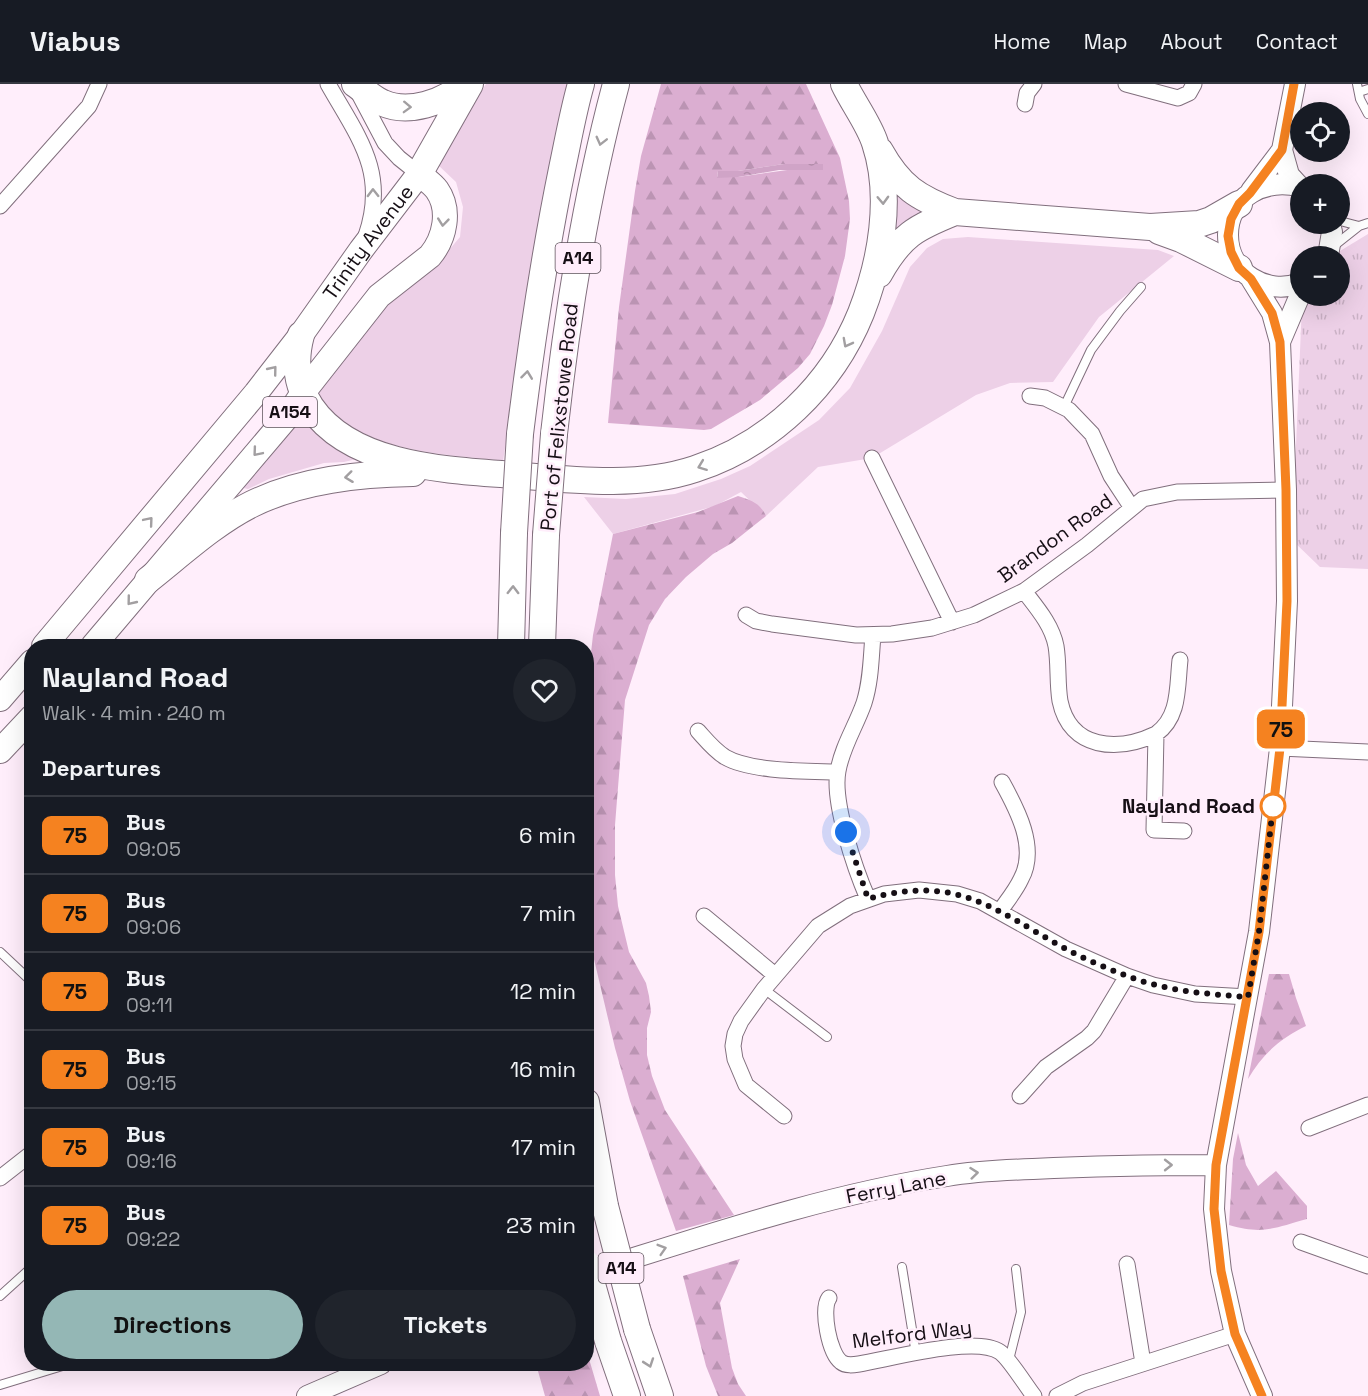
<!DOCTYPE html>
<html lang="en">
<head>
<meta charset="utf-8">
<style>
  body { margin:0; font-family:"Space Grotesk",sans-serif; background:#20242c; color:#f1f3f6; height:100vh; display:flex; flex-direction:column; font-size:22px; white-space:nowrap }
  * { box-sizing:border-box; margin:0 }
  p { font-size:20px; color:#9ea1a6 }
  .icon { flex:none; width:33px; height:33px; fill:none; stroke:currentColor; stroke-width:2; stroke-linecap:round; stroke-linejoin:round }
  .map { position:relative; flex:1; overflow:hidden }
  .side { position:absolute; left:24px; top:555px; width:570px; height:732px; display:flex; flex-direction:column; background:#171b24; border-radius:24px; box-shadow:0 6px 24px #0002 }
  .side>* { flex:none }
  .badge { padding:0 12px; border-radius:9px; font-size:21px; line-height:39px }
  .buttons { position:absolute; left:1290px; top:18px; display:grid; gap:12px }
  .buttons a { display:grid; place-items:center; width:60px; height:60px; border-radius:50%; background:#171b24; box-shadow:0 6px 24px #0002; font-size:30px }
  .you { position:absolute; width:30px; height:30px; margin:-15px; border:4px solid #fff; border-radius:50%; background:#1a73e8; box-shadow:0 0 0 9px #1a73e833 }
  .map>.badge { position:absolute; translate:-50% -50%; box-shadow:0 0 0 3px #fff }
  h2 { padding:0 18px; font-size:22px; line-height:54px }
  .round { display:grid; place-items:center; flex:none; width:63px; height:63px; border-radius:32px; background:#20242c }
  .overview { display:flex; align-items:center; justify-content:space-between; height:102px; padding:0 18px }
  h1 { font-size:28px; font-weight:600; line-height:45px }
  .button { display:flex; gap:12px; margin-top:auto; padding:12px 18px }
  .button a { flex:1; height:69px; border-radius:36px; background:#94b7b5; color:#111; font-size:24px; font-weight:600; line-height:69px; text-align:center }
  .button a+a { background:#20242c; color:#f1f3f6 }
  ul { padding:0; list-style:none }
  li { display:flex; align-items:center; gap:18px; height:78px; padding:0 18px; border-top:2px solid #363941 }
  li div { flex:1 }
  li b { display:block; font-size:22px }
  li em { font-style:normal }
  li .badge { min-width:66px; font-weight:700; text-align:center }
  header { display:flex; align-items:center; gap:36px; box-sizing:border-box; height:84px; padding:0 30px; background:#171b24; border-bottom:2px solid #363941 }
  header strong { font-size:28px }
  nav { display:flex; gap:33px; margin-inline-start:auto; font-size:21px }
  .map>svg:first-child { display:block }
  .grass { fill:#edd0e7 }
  .forest { fill:url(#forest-firs); fill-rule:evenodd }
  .park { fill:url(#park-tufts) }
  .water { fill:url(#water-ripples) }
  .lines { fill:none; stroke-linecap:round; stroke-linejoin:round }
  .service-casing { stroke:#816f7d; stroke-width:10 }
  .minor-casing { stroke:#816f7d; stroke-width:17 }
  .tertiary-casing { stroke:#816f7d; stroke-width:22 }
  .primary-casing { stroke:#816f7d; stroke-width:26 }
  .trunk-casing { stroke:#816f7d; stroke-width:28 }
  .service { stroke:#fff; stroke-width:8 }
  .minor { stroke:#fff; stroke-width:15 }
  .tertiary { stroke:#fff; stroke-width:20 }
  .primary { stroke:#fff; stroke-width:24 }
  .trunk { stroke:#fff; stroke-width:26 }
  .trunk-bridge-casing { stroke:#816f7d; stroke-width:28; stroke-linecap:butt }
  .trunk-bridge { stroke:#fff; stroke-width:26 }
  .oneway { stroke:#a29fa1 }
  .line-casing { stroke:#fff; stroke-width:14 }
  .line { stroke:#f58220; stroke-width:9 }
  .walk { stroke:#160f15; stroke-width:6; stroke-dasharray:0 10.8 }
  .stop-dot { fill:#fff; stroke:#f58220; stroke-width:3 }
  .labels { text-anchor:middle; stroke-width:5; stroke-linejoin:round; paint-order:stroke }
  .shield { fill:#ffeefb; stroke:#5c525a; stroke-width:1.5 }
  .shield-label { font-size:18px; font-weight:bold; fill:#160f15 }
  .street-label { font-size:20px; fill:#160f15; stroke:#ffeefb }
  .stop-label { font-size:20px; font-weight:bold; fill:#160f15; stroke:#ffeefb; text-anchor:end }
</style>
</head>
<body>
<header>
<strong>Viabus</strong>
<nav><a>Home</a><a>Map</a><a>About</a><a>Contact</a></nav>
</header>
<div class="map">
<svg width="1368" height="1312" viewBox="0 0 1368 1312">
  <defs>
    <pattern id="forest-firs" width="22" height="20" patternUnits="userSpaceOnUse" patternTransform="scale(1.5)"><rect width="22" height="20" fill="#dbaed1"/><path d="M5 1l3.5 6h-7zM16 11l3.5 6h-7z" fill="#bb94b3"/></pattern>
    <pattern id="park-tufts" width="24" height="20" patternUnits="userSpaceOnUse" patternTransform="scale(1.5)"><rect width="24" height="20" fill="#edd0e7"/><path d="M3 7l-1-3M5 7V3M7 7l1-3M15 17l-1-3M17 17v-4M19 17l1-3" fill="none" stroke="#cab1c5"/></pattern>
    <pattern id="water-ripples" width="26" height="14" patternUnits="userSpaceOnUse" patternTransform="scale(1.5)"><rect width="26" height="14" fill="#d0a4c7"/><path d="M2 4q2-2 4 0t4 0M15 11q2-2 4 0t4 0" fill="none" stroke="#b28caa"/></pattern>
  </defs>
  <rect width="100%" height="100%" fill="#ffeefb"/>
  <path class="grass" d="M486,0h85l-40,198 -28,179c-64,-8 -152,-8 -188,-72l68,-83 60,-49 17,-20 3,-30 -7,-25 -19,-18z
    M894,105l38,23 -41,27z
    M968,153l190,13 16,6 -75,61 -46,65 -43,1 -34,12 -104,63 -54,9 -52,49 -25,-24 -26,14 -102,28 -29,-37 42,2 49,-5 46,-15 29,-13 69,-46 31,-32 32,-57 28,-64 17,-19 16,-9z
    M300,326c14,23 32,34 56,45v4l-12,3 -20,1 -55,16 -21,10 -9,-2z"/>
  <path class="forest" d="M661,0h145l34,74 9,43 1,18 -5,37 -13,49 -8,21 -14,28 -12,14 -38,32 -49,29 -7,1 -96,-7 11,-116 16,-116 6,-35zM784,80l39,1 -85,12h-21l1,-6h20z
    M738,412c13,4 22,7 28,20l-34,27 -19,11 -27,23 -21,22 -16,26 -24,75 -10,125v50l3,31 11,46 17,31 3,13 2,16 -4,16v27l5,21 13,34 69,105 -58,16 -46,-130 -15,-53 -22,-93 -3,-29 -4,-57 1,-180 6,-54 20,-101 85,-22z
    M1269,890h20l7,24 10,28c-25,12 -44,28 -58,53z
    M1238,1049l8,32 12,21 18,-15 31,35v13c-33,9 -44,16 -78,6l4,-66z
    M740,1175l-20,44 12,65 6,16 8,12h-28l-12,-30 -23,-90z
    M587,1268l13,44h-55l-9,-32h50z"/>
  <path class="park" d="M1368,150v335l-48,-2 -28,-27 10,-236 7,-8h31v-40h-3l3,-5z"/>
  <path class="water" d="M784,80h39v6h-44l-41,7 -21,1 1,-7h20z"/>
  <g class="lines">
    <defs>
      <path id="service" d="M1357,0l3,15 8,15
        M1359,8l9,-3
        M1340,137l19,5
        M1335,161l24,-19 9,-3
        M1064,323l27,-57 29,-39 21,-24
        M0,868l32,30
        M764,905l63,48
        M902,1183l14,87
        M0,1212l32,-29
        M1009,1276l12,-48 -5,-43
        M0,1301l69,-21"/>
      <path id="minor" d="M328,0c30,53 60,88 38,152
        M1126,0l52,14 11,-5 5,-9
        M358,8l27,51 14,15 20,16
        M1025,20l2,-11 7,-9
        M0,122l89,-100 10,-22
        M1030,312l15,2 24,12 23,24 19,42 21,32
        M872,374l80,164
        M1024,507c13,17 28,34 32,55 3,18 1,37 4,55 10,49 58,51 96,33
        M746,531l10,6 16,3 84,11 36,-1 40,-6 42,-13 50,-24 63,-46 56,-46 34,-7 109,-2
        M1180,576c-3,27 0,57 -24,74l-2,96 30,1
        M698,647c9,10 16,19 27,26 26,15 82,14 112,15
        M1280,664l88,4
        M868,815c-13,-30 -36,-97 -30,-128 4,-24 18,-45 26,-68 7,-22 7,-45 9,-68
        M1000,827c7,-10 16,-21 21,-32 17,-31 -4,-70 -19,-97
        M704,832l71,59
        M1020,1012l26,-29 41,-29 7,-7 33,-55
        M784,1032l-38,-31 -11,-26 -2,-13 2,-12 6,-13 23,-32 54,-63 32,-20 34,-12 35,-4 38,4 23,7 86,48 61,27 26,9 42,9 53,3
        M1309,1044l59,-23
        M0,1094l32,-25
        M1301,1158l67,24
        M1127,1180l16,99
        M829,1214c-8,11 0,55 12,64 5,4 12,3 18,2 31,-5 116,-29 141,-12 9,6 26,34 34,44
        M1057,1312l26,-13 152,-49"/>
      <path id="tertiary" d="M1295,0l-13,66 7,25 11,12
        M1300,103c-33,-10 -72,9 -72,48 0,38 39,61 72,48
        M1251,107l31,-41
        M1328,172l4,-24 -2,-8
        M1251,195l21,34 8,29 6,148 1,111 -7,147 -21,184 -43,233 -2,44 7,62 14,63 27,62
        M1280,258l20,-47
        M586,1189c119,-37 238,-78 361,-97 29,-5 58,-6 86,-7 61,-3 122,-4 183,-4
        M307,1312l74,-32"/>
      <g id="primary">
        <path id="s1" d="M44,562l212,-253 45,-58 60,-85 58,-76c6,5 13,9 18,16 14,20 8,48 -7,66l-51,40 -77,98 -15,23 -194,229"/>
        <path d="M0,615l32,-37"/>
        <path d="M0,667l32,-34"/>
      </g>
      <path id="trunk" d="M355,0c9,6 18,15 28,19 25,11 61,0 81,-19
        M880,67c20,36 38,47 75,61l195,15 49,-3 12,-4 28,-16
        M419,90l51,-90
        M1159,147l22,8 58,29
        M879,190c22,-39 36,-46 76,-62
        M301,251c-7,26 -5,50 10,72 41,60 137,63 203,68 59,5 124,13 181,-6 76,-25 137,-84 166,-156 20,-51 32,-116 14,-170 -6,-19 -22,-40 -31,-59
        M520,350c11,-89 24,-177 42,-265 6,-28 11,-57 19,-85
        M554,350c13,-118 31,-235 62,-350
        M148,496c33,-26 66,-57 104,-76 49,-24 107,-30 161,-31
        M511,562l3,-113
        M542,562l4,-111
        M586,1018l19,104
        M637,1245l23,67
        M608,1257l19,55"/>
    </defs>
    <use href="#service" class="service-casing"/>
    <use href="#minor" class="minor-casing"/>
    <use href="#tertiary" class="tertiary-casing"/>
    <use href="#primary" class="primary-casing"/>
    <use href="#trunk" class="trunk-casing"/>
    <use href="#service" class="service"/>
    <use href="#minor" class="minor"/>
    <use href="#tertiary" class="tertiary"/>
    <use href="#primary" class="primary"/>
    <use href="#trunk" class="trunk"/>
    <defs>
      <path id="trunk-bridge" d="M514,449l6,-99
        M546,451l8,-101
        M605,1122l32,123
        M586,1179l22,78"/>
    </defs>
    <use href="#trunk-bridge" class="trunk-bridge-casing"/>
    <use href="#trunk-bridge" class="trunk-bridge"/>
  </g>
  <defs><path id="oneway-chevron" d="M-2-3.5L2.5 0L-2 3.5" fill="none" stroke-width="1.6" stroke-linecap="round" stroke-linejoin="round" transform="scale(1.5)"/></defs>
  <g class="oneway">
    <use href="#oneway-chevron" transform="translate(407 23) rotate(2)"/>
    <use href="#oneway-chevron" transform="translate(601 57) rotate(104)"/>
    <use href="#oneway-chevron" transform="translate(373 109) rotate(-91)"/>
    <use href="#oneway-chevron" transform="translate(883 116) rotate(88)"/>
    <use href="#oneway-chevron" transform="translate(443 138) rotate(96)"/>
    <use href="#oneway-chevron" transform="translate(847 259) rotate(118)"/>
    <use href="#oneway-chevron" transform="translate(273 286) rotate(-51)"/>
    <use href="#oneway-chevron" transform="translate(527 291) rotate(-83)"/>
    <use href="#oneway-chevron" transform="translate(257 368) rotate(130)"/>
    <use href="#oneway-chevron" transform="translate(702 382) rotate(159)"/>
    <use href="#oneway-chevron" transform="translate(349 393) rotate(173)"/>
    <use href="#oneway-chevron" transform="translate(149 437) rotate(-50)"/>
    <use href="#oneway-chevron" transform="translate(513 506) rotate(-89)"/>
    <use href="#oneway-chevron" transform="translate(131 517) rotate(129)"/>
    <use href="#oneway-chevron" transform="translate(1168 1081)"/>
    <use href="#oneway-chevron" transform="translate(974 1089) rotate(-6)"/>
    <use href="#oneway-chevron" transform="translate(662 1165) rotate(-17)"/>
    <use href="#oneway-chevron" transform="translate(649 1279) rotate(71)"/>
  </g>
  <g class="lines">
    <defs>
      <path id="line" d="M1262,1312l-27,-62 -14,-63 -7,-62 2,-44 43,-233 21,-184 7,-147 -1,-111 -6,-148 -8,-29 -21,-34 -12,-11 -8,-16 -3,-16 3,-17 8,-15 11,-11 32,-43 12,-66"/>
    </defs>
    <use href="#line" class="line-casing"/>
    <use href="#line" class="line"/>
    <path class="walk" d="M846,748l22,67c88,-25 124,9 196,49 20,11 42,20 63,28 39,15 79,18 121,21l11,-65 14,-126"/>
  </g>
  <circle class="stop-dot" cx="1273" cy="722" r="12"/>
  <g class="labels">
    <g class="shield">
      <rect x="555.5" y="159" width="45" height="30" rx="4.5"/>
      <rect x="263" y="313" width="54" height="30" rx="4.5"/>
      <rect x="598.5" y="1169" width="45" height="30" rx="4.5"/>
    </g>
    <g class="shield-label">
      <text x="578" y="180">A14</text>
      <text x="290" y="334">A154</text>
      <text x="621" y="1190">A14</text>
    </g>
    <g class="street-label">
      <text dy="7" stroke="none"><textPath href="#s1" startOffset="518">Trinity Avenue</textPath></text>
      <text transform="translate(559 333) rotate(-84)" y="7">Port of Felixstowe Road</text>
      <text transform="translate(1055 454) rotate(-36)" y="7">Brandon Road</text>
      <text transform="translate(896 1103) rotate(-11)" y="7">Ferry Lane</text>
      <text transform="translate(912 1250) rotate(-7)" y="7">Melford Way</text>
    </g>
    <g class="stop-label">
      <text x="1255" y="729">Nayland Road</text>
    </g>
  </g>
</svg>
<div class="buttons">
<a><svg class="icon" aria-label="locate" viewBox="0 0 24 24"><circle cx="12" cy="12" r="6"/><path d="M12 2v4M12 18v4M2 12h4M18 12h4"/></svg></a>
<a>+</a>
<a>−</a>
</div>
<div class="you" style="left:846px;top:748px"></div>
<b class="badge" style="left:1281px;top:645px;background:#f58220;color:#111">75</b>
<section class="side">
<div class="overview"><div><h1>Nayland Road</h1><p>Walk · 4 min · 240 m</p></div><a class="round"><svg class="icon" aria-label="heart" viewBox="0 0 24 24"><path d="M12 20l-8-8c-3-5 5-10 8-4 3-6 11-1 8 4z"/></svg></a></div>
<h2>Departures</h2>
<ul>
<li><span class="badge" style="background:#f58220;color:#111">75</span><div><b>Bus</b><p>09:05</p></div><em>6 min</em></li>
<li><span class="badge" style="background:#f58220;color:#111">75</span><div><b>Bus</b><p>09:06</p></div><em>7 min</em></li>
<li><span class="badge" style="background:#f58220;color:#111">75</span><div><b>Bus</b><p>09:11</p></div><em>12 min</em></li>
<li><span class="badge" style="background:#f58220;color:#111">75</span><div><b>Bus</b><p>09:15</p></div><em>16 min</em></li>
<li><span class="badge" style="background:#f58220;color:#111">75</span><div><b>Bus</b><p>09:16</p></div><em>17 min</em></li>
<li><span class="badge" style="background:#f58220;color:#111">75</span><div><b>Bus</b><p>09:22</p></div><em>23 min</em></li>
</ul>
<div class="button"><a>Directions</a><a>Tickets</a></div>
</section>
</div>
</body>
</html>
